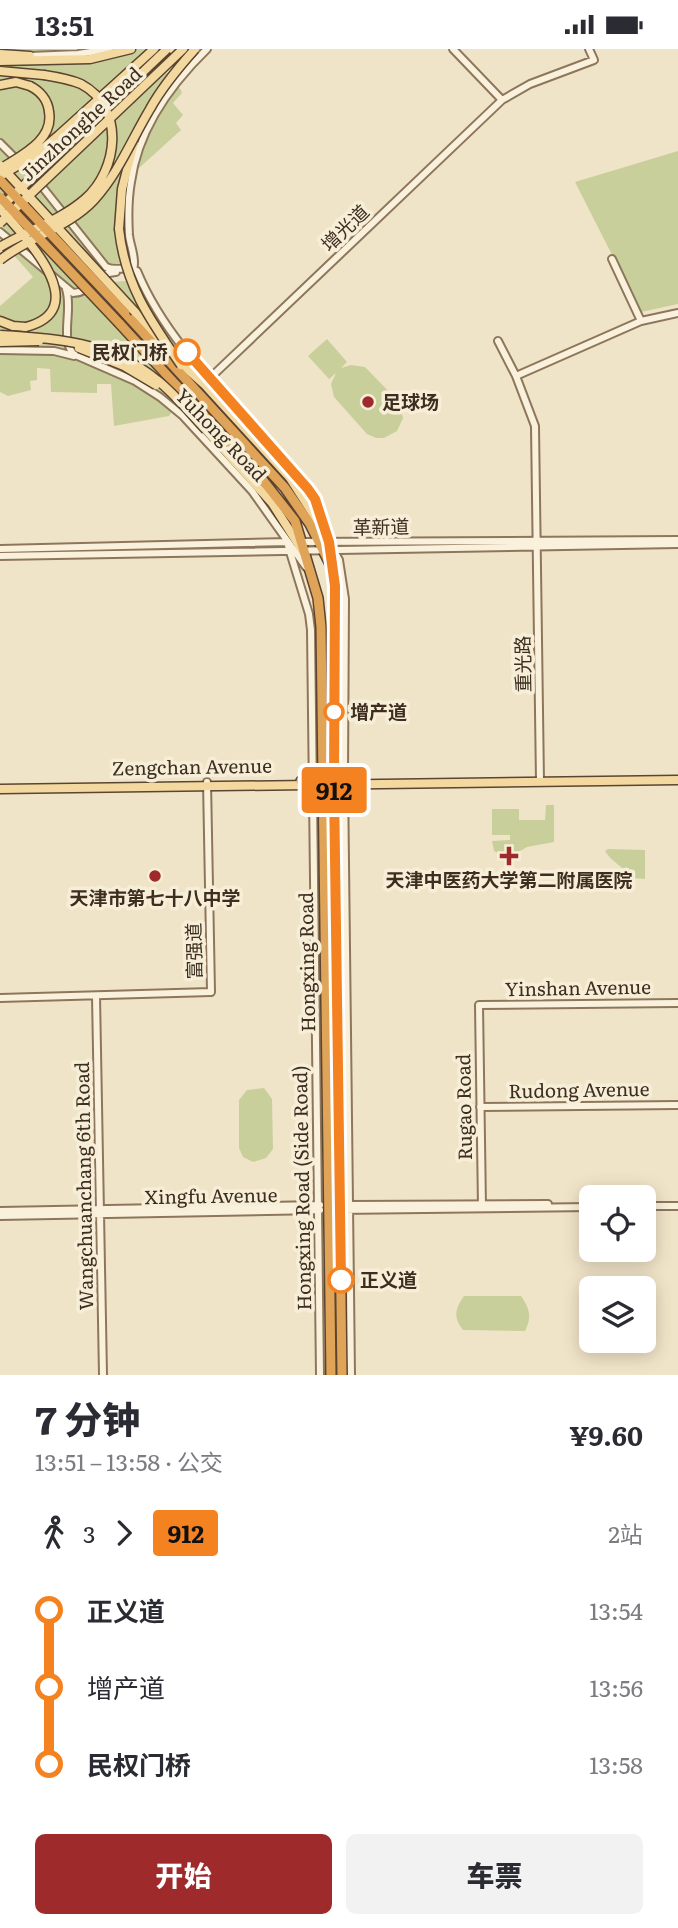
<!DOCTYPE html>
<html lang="zh">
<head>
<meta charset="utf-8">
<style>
  body { margin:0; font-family:Literata,"Noto Sans SC",serif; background:#f2f2f3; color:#2b2b33; height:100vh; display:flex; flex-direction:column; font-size:26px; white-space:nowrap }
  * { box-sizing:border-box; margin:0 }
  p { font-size:23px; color:#7c7c81 }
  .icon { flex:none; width:38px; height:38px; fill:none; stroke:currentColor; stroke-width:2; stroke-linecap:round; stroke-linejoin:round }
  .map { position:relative; height:1326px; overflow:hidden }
  .panel { display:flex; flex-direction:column; background:#fff; flex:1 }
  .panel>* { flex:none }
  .badge { padding:0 14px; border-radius:5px; font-size:24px; line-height:46px }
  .buttons { position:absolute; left:579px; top:1136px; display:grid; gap:14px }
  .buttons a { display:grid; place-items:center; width:77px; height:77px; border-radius:10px; background:#fff; box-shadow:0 4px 18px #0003; font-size:35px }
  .map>.badge { position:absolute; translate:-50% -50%; box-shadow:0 0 0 4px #fff }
  .legs { display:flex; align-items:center; gap:10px; height:77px; padding:0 35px; font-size:23px }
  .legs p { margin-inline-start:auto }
  .headline { display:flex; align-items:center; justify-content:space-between; height:119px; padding:0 35px }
  h1 { font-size:38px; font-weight:800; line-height:52px }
  .cta { display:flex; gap:14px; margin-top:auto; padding:14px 35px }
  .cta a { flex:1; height:80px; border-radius:10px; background:#9e2a2b; color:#fff; font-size:28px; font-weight:800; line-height:80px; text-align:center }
  .cta a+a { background:#f2f2f3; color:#2b2b33 }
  ul { padding:0 35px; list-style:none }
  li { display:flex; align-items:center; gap:24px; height:77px; font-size:26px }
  li i { display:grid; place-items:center; width:10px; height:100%; margin:0 9px; background:currentColor }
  li i::after { content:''; width:18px; height:18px; margin:-9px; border:5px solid; border-radius:50%; background:#fff }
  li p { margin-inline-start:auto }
  li:first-child i { background:linear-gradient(#0000 50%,currentColor 0) }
  li:last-child i { background:linear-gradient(currentColor 50%,#0000 0) }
  .status { display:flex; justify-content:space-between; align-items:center; height:49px; padding:0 35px; background:#fff; direction:ltr }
  .status svg { height:19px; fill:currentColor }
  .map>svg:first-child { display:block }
  .green { fill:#c9cf9b }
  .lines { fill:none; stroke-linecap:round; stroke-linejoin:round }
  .minor-casing { stroke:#8d765c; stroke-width:10 }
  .major-casing { stroke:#5b4430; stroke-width:11 }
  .highway-casing { stroke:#5b4430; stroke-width:12 }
  .minor { stroke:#faf1dc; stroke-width:6 }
  .major { stroke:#f3d9a0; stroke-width:8 }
  .highway { stroke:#e0a458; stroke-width:9 }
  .major-bridge-casing { stroke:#5b4430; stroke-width:11; stroke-linecap:butt }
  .highway-bridge-casing { stroke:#5b4430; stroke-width:12; stroke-linecap:butt }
  .major-bridge { stroke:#f3d9a0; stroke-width:8 }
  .highway-bridge { stroke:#e0a458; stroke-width:9 }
  .line-1-casing { stroke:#fff; stroke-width:16 }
  .line-1 { stroke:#f58220; stroke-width:10 }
  .stop-1-dot { fill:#fff; stroke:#f58220; stroke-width:3.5 }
  .poi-dot { fill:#9e2a2b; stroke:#f7eed8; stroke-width:2.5 }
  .labels { text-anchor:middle; stroke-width:7; stroke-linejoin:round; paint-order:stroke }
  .street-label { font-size:19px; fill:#3d2e20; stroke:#f7eed8 }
  .stop-label { font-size:19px; font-weight:bold; fill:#3d2e20; stroke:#f7eed8; text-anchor:start }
  .poi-label { font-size:19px; font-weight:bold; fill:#3d2e20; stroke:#f7eed8 }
</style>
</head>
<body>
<div class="status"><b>13:51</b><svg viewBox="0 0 49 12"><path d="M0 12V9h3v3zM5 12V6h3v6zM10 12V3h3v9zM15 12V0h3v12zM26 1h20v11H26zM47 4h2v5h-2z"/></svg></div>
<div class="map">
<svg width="678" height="1326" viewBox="0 0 678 1326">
  <rect width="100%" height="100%" fill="#f0e4c8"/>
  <path class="green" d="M0,0h147l34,41 1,3 -9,10 10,12 -7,8 5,7 -54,49 -4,38 3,41 -4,5h-11v19l13,-1 9,2c16,33 38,62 62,90l-26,43 -55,10 -3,-42h-14v9l-46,-1 -1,-23 -13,-1v12l-7,1 1,9 -23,6 -8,-4v-86l33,-29 -28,-32 -5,4z
    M678,102v153l-37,8 -66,-130z
    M327,290l20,23 -6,6 10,-3 14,2 33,34 5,17 -6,13 -13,7h-8l-9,-4 -33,-37 -3,-13 5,-11 -7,6 -21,-23z
    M546,756h8v37l-27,5 -19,11 -14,-7 -2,-10 18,-1v-5h-18v-26h27v11h26z
    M608,800l37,1v29l-12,-1c-8,-10 -23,-17 -28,-27z
    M264,1039l8,11 1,50 -7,9 -13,4 -10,-5 -4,-9v-48l8,-10z
    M464,1247h57c9,13 11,21 4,35l-62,-1c-10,-13 -8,-21 1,-34z"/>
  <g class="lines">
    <defs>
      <path id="minor" d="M453,0l49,51
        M30,7l48,-2 32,-5
        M0,94l36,36 70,88c10,5 21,-2 31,4 36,87 115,145 171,218l7,10 14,44
        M0,183l73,61c17,0 25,-21 43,-21
        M612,210l29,62
        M130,222c4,-4 4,-3 4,-9 0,-9 -4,-18 -5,-27 -1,-17 -1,-36 2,-53 7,-52 40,-98 76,-133
        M66,240c7,21 -6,46 7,65l62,27 25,16 23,19 69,75 54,76
        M498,292l18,35
        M0,301l54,1 20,5
        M209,330l293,-279 28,-16 64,-24 -5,-11
        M287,493l22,72 2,16 9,745
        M299,493l379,-2
        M329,493l10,18 6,39 -1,178 7,598
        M0,500l288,-7
        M0,507l678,-12
        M540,733l-5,-356 -19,-50 125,-55 37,-8
        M96,947l7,379
        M0,949l211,-6 -4,-210
        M480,1058l198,-2
        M348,1156l200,-1
        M644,1157h34
        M482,1158l-3,-202 199,-2
        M338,1161l254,-3
        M0,1162l320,-6
        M0,1167l320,-6"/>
      <path id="major" d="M0,5l30,2
        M0,12l90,-2 41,-10
        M0,22l44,4
        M0,36l16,-3 14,4
        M119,180l3,-40 12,-46
        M135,263l32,37
        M0,272l13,5 13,1
        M178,312l27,24 85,93 25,39 4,20
        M206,381l66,73 30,47
        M0,740l678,-9"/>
      <path id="highway" d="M125,264l160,175 25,36 21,42 2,11 1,211 8,587
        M119,274l139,151 37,47 23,77 3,29 10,748
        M331,729l21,6
        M301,732l15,2 10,5"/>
    </defs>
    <use href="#minor" class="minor-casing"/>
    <use href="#major" class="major-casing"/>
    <use href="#highway" class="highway-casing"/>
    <use href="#minor" class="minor"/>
    <use href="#major" class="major"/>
    <use href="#highway" class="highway"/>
    <defs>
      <path id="major-bridge" d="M0,116l135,147
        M2,119c20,-13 52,-28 47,-56 -1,-12 -9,-21 -19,-26
        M0,127l34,-20 25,-21 95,-86
        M0,159l167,-159
        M4,164c23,26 90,96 22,114
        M0,174l183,-174
        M119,180c6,56 31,91 62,136
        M0,198c27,-16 61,-27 85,-48 33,-29 41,-91 -4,-115 -12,-5 -24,-7 -37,-9
        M0,211c29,-23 69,-33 94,-60 24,-26 38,-61 56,-91 12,-22 28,-41 45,-60
        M0,286c56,3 111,7 157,45 18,14 33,33 49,50
        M0,293l39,-1
        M79,299l45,18 32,19"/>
      <path id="highway-bridge" d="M0,131l125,133
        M0,148l119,126"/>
    </defs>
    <use href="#major-bridge" class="major-bridge-casing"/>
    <use href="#highway-bridge" class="highway-bridge-casing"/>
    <use href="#major-bridge" class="major-bridge"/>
    <use href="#highway-bridge" class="highway-bridge"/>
  </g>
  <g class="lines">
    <defs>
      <path id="line-1" d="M187,303l121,137 7,10 14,43 6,44 -1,201 7,493"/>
    </defs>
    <use href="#line-1" class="line-1-casing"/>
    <use href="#line-1" class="line-1"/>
  </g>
  <g class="stop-1-dot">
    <circle cx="187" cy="303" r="12"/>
    <circle cx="334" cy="663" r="9"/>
    <circle cx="341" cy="1231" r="12"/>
  </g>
  <g class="poi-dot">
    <circle cx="368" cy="353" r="7"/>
    <path d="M505.5 796.5h7v7h7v7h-7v7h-7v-7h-7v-7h7z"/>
    <circle cx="155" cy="827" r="7"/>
  </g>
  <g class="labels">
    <g class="street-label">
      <text transform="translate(81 75) rotate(-43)" y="7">Jinzhonghe Road</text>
      <text transform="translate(345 179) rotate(-44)" y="7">增光道</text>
      <text transform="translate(221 386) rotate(46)" y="7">Yuhong Road</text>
      <text transform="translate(381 478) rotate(-1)" y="7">革新道</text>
      <text transform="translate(523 615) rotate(-91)" y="7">重光路</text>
      <text transform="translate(192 718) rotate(-1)" y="7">Zengchan Avenue</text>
      <text transform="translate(194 902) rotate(-91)" y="7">富强道</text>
      <text transform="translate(307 913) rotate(-91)" y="7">Hongxing Road</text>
      <text transform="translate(578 939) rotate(-1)" y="7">Yinshan Avenue</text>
      <text transform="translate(579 1041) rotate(-1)" y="7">Rudong Avenue</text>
      <text transform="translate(464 1058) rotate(-91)" y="7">Rugao Road</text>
      <text transform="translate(84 1137) rotate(-91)" y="7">Wangchuanchang 6th Road</text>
      <text transform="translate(302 1139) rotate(-91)" y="7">Hongxing Road (Side Road)</text>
      <text transform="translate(211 1147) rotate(-1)" y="7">Xingfu Avenue</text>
    </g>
    <g class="stop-label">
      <text x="168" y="310" text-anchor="end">民权门桥</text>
      <text x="350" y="670">增产道</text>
      <text x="360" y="1238">正义道</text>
    </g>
    <g class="poi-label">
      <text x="382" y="360" text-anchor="start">足球场</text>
      <text x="509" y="838">天津中医药大学第二附属医院</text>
      <text x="155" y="856">天津市第七十八中学</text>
    </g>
  </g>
</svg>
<div class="buttons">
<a><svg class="icon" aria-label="locate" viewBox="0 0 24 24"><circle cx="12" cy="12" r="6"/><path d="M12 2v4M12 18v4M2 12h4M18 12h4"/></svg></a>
<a><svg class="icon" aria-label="layers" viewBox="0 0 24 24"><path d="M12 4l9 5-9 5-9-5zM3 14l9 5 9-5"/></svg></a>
</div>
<b class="badge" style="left:334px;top:741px;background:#f58220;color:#111">912</b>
</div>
<section class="panel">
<div class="headline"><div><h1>7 分钟</h1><p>13:51 – 13:58 · 公交</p></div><b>¥9.60</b></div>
<div class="legs"><svg class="icon" aria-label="walk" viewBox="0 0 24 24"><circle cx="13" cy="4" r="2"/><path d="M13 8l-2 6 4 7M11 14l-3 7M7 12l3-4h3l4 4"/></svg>3<svg class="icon" aria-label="forward" viewBox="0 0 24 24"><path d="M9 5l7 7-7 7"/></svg><b class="badge" style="background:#f58220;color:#111">912</b><p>2站</p></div>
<ul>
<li><i style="color:#f58220"></i><b>正义道</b><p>13:54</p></li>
<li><i style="color:#f58220"></i><span>增产道</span><p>13:56</p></li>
<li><i style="color:#f58220"></i><b>民权门桥</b><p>13:58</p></li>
</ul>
<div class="cta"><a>开始</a><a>车票</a></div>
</section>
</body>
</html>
